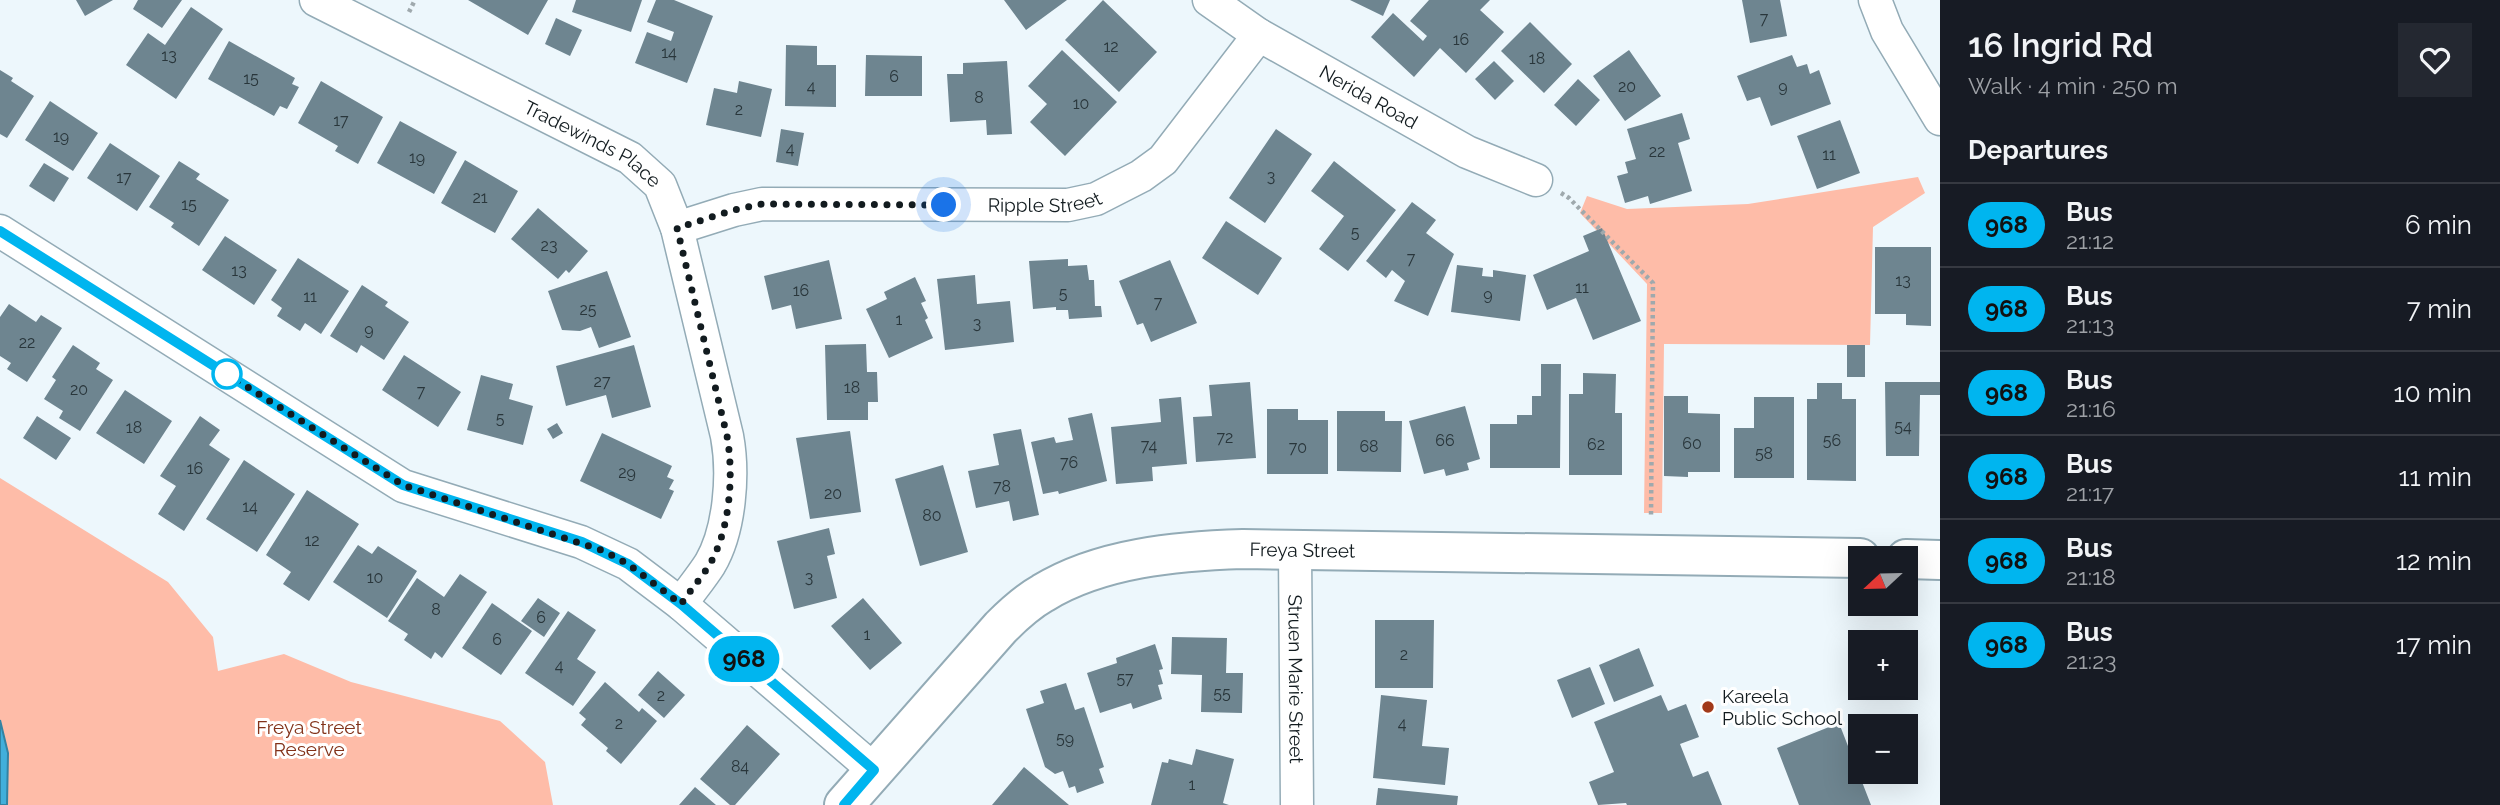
<!DOCTYPE html>
<html lang="en">
<head>
<meta charset="utf-8">
<style>
  body { margin:0; font-family:Raleway,sans-serif; background:#242831; color:#f1f3f6; height:100vh; display:flex; flex-direction:column; font-size:26px; white-space:nowrap }
  * { box-sizing:border-box; margin:0 }
  p { font-size:23px; color:#9ea1a6 }
  .icon { flex:none; width:38px; height:38px; fill:none; stroke:currentColor; stroke-width:2; stroke-linecap:round; stroke-linejoin:round }
  .map { position:relative; flex:1; overflow:hidden }
  .side { display:flex; flex-direction:column; background:#171b24; width:560px }
  .side>* { flex:none }
  .badge { padding:0 14px; border-radius:23px; font-size:24px; line-height:46px }
  .needle { width:46px; rotate:248deg }
  .buttons { position:absolute; left:1848px; top:546px; display:grid; gap:14px }
  .buttons a { display:grid; place-items:center; width:70px; height:70px; border-radius:0px; background:#171b24; box-shadow:0 7px 28px #0002; font-size:35px }
  .you { position:absolute; width:35px; height:35px; margin:-18px; border:5px solid #fff; border-radius:50%; background:#1a73e8; box-shadow:0 0 0 10px #1a73e833 }
  .map>.badge { position:absolute; translate:-50% -50%; box-shadow:0 0 0 4px #fff }
  h2 { padding:0 28px; font-size:26px; line-height:63px }
  .round { display:grid; place-items:center; flex:none; width:74px; height:74px; border-radius:0px; background:#242831 }
  .summary { display:flex; align-items:center; justify-content:space-between; height:119px; padding:0 28px }
  h1 { font-size:33px; font-weight:600; line-height:52px }
  ul { padding:0; list-style:none }
  li { display:flex; align-items:center; gap:21px; height:84px; padding:0 28px; border-top:2px solid #363941 }
  li div { flex:1 }
  li b { display:block; font-size:26px }
  li em { font-style:normal }
  li .badge { min-width:77px; font-weight:700; text-align:center }
  main { display:flex; flex:1; min-height:0 }
  .map>svg:first-child { display:block }
  .green { fill:#febca8 }
  .water { fill:#41afdb; stroke:#3383a3; stroke-width:2 }
  .building { fill:#6e8590 }
  .lines { fill:none; stroke-linecap:round; stroke-linejoin:round }
  .minor-casing { stroke:#93abb6; stroke-width:35 }
  .tertiary-casing { stroke:#93abb6; stroke-width:42 }
  .path { stroke:#9fa9ad; stroke-width:4.5; stroke-dasharray:3.5 3.5; stroke-linecap:butt }
  .minor { stroke:#fff; stroke-width:32 }
  .tertiary { stroke:#fff; stroke-width:38 }
  .line-casing { stroke:#fff; stroke-width:16 }
  .line { stroke:#00b5ef; stroke-width:10 }
  .walk { stroke:#121b1f; stroke-width:7; stroke-dasharray:0 12.6 }
  .stop-dot { fill:#fff; stroke:#00b5ef; stroke-width:3.5 }
  .poi-dot { fill:#a23a1a; stroke:#fff; stroke-width:2.5 }
  .labels { text-anchor:middle; stroke-width:6; stroke-linejoin:round; paint-order:stroke }
  .number-label { font-size:16px; fill:#29363b }
  .street-label { font-size:19px; fill:#121b1f; stroke:#fff }
  .poi-label { font-size:19px; fill:#121b1f; stroke:#fff; text-anchor:start }
  .park-label { font-size:19px; fill:#823219; stroke:#fff }
</style>
</head>
<body>
<main>
<div class="map">
<svg width="1940" height="805" viewBox="0 0 1940 805">
  <rect width="100%" height="100%" fill="#edf7fc"/>
  <path class="green" d="M1918,177l7,16 -52,34 -3,118 -206,-1 -2,169h-18l3,-229 -67,-71 7,-17 40,13 121,-5z
    M0,478l168,104 45,55 5,34 66,-17 67,28 149,39 45,41 8,43h-546l1,-52 -8,-33z"/>
  <path class="water" d="M0,720l8,33 -1,52h-7z"/>
  <path class="building" d="M76,0h37l-28,16z
    M138,0h44l-20,28 -29,-19z
    M468,0h80l-20,35z
    M576,0h66l-11,32 -59,-20z
    M656,0h18l39,16 -26,67 -52,-20 12,-31 24,9 3,-9 -27,-10z
    M1004,0h63l-41,30z
    M1103,0l54,52 -38,40 -54,-52z
    M1350,0h40l-7,16z
    M1429,0h61l-10,10 24,22 -38,41 -26,-25 -26,29 -43,-40 22,-24 30,28 4,-5 -17,-15z
    M1742,0h38l7,36 -37,7z
    M191,7l32,22 -47,70 -50,-34 22,-32 17,12z
    M556,18l26,12 -12,26 -25,-12z
    M1530,22l42,42 -28,29 -43,-42z
    M229,41l66,37 -3,6 7,3 -12,22 -7,-3 -6,10 -66,-37z
    M786,45l31,1v19h19v42l-51,-1z
    M1062,50l55,52 -52,54 -35,-34 17,-18 -19,-18z
    M1629,50l32,46 -36,25 -32,-45z
    M866,55l56,1v40h-57z
    M1792,55l5,12 10,-3 3,10 9,-4 12,34 -60,22 -11,-29 -13,4 -10,-25z
    M1007,61l5,73 -25,1 -1,-15 -36,2 -3,-48h16v-11z
    M1494,61l20,20 -19,19 -20,-21z
    M0,70l13,8 -2,3 23,15 -27,42 -7,-4z
    M1578,79l22,21 -24,26 -22,-21z
    M321,81l62,36 -25,47 -23,-13 3,-5 -40,-23z
    M739,81l33,8 -11,48 -55,-12 8,-37 23,5z
    M50,101l48,32 -25,38 -48,-31z
    M1682,113l8,26 -12,4 14,48 -42,13 -2,-8 -23,7 -8,-27 11,-3 -3,-11 11,-3 -9,-30z
    M1840,120l20,53 -43,16 -20,-53z
    M400,121l57,31 -23,42 -57,-31z
    M781,129l23,4 -6,33 -22,-4z
    M1276,129l36,25 -47,69 -36,-25z
    M110,143l50,33 -23,35 -50,-33z
    M465,160l53,31 -23,42 -54,-30z
    M179,161l21,13 -4,5 33,21 -30,46 -28,-19 3,-4 -25,-16z
    M1334,161l62,49 -48,61 -29,-22 25,-33 -33,-25z
    M44,163l25,15 -15,24 -25,-16z
    M1412,202l24,18 -10,13 28,21 -26,62 -34,-15 11,-20 -13,-11 -6,8 -20,-17z
    M538,208l50,43 -19,22 -3,-3 -8,9 -47,-40z
    M1226,221l56,37 -24,37 -56,-37z
    M1602,228l39,93 -48,19 -17,-42 -29,12 -14,-35 56,-24 -6,-15z
    M225,236l52,34 -23,35 -52,-35z
    M1875,247h56v79l-25,-1v-11h-31z
    M298,258l51,33 -28,43 -16,-11 -5,8 -23,-15 5,-8 -11,-8z
    M1068,259v7l19,-1 2,15h5l1,26h6l1,11 -33,2 -1,-9h-12v-3l-23,2 -4,-48z
    M829,260l13,59 -46,10 -5,-24 -19,5 -8,-34z
    M1170,260l27,63 -46,19 -8,-19 -6,2 -18,-44z
    M1457,265l26,3 -1,8 11,1v-7l33,5 -6,46 -69,-9z
    M607,271l24,66 -32,11 -8,-21 -11,4 -18,-1 -14,-39z
    M975,275l2,29 33,-3 4,41 -69,8 -8,-71z
    M915,277l11,24 -5,2 7,15 -3,2 8,18 -44,20 -23,-49 21,-10 -3,-7z
    M362,285l26,17 -3,4 24,16 -25,38 -23,-15 -4,8 -27,-17z
    M9,304l27,18 5,-7 21,13 -35,54 -20,-13 4,-6 -11,-7v-39z
    M866,344l1,28h10l1,30h-10v18h-41l-2,-75z
    M73,345l27,18 -4,6 17,11 -33,51 -21,-13 4,-7 -19,-12 12,-19 -4,-3z
    M634,345l17,62 -39,11 -6,-23 -40,11 -10,-40z
    M1847,345h18v32h-18z
    M404,355l57,37 -23,35 -56,-37z
    M1541,364h20l-1,104h-70v-44h27v-9h15v-19h9z
    M1583,373l33,1 -1,39h7v62h-53v-81h14z
    M481,375l32,9 -4,15 24,7 -10,39 -56,-15z
    M1250,382l6,76 -60,4 -3,-45 19,-1 -3,-31z
    M1885,382h55v13h-20l-1,61h-33z
    M1817,383h25v16h14v82l-49,-1v-81h10z
    M125,390l47,31 -28,43 -48,-31z
    M1664,396h24v17l32,1v58h-32v5l-24,-1z
    M1181,397l6,67 -35,3 1,14 -37,3 -5,-57 50,-5 -2,-23z
    M1754,397h40v81h-60v-50h20z
    M1465,406l15,53 -13,4 2,7 -23,6 -2,-7 -20,5 -15,-53z
    M1267,409h31v11h30v54h-61z
    M1337,411h48v10h17l-1,51 -64,-1z
    M1092,413l15,68 -48,13 -1,-3 -15,3 -12,-52 23,-5 2,6 17,-3 -5,-22z
    M37,416l34,22 -15,22 -33,-22z
    M200,416l20,14 -11,15 21,14 -46,72 -26,-17 18,-28 -16,-10z
    M557,423l6,10 -10,6 -6,-10z
    M1021,429l18,86 -26,6 -4,-20 -33,7 -8,-37 31,-6 -6,-31z
    M850,431l11,81 -51,7 -14,-81z
    M602,433l70,33 -5,11 7,3 -5,9 5,2 -13,28 -81,-38z
    M244,460l51,34 -38,58 -51,-33z
    M943,465l25,87 -48,14 -25,-87z
    M307,490l52,34 -50,77 -26,-17 8,-12 -25,-17z
    M829,528l6,26 -8,2 10,42 -43,11 -17,-68z
    M358,545l14,9 6,-8 39,25 -30,47 -54,-36z
    M460,574l27,18 -45,66 -7,-6 -4,7 -27,-19 4,-6 -20,-13 29,-43 27,19z
    M538,598l22,15 -16,24 -23,-16z
    M863,598l39,45 -32,27 -39,-44z
    M492,603l40,28 -31,44 -39,-27z
    M568,611l28,19 -19,29 19,13 -23,34 -48,-33z
    M1375,620h59l-1,68h-58z
    M1172,637l55,1 -1,35h17l-1,40 -41,-1 1,-37 -31,-1z
    M1155,644l8,25 -4,1 4,14 -5,1 4,14 -29,10 -2,-6 -31,10 -13,-40 30,-10 -1,-5z
    M1639,648l15,38 -40,16 -15,-37z
    M1590,667l15,37 -33,14 -15,-38z
    M658,671l27,24 -21,23 -26,-23z
    M605,682l34,30 3,-4 15,13 -36,43 -15,-13 2,-3 -27,-23 5,-6 -7,-6z
    M1066,683l9,27 9,-3 20,60 -5,2 5,14 -27,10 -2,-7 -6,2 -6,-17 -8,3 -10,-7 -19,-58 18,-6 -4,-12z
    M1381,695l46,5 -5,46 27,2 -4,37 -72,-7z
    M1661,695l7,16 18,-7 13,33 -19,7 13,33 15,-6 14,34h-95l-1,-2 -28,2 -9,-23 25,-10 -20,-50z
    M1839,723l32,82h-72l-22,-57z
    M747,725l33,29 -45,51h-5l-30,-26z
    M1196,749l38,10 -11,44 6,2h-78l11,-43 6,1 1,-4 23,6z
    M1024,767l45,38h-77z
    M695,787l21,18h-37z
    M1378,788l80,8 -1,9h-81z"/>
  <g class="lines">
    <defs>
      <g id="minor">
        <path id="s1" d="M316,0l314,158 30,27 17,43 50,208c7,38 3,94 -17,128 -9,14 -20,27 -29,40"/>
        <path id="s2" d="M1209,0l50,35 208,117 69,28"/>
        <path d="M1875,0l12,31 53,88"/>
        <path id="s3" d="M677,228l57,-18 28,-6 306,1 28,-6 45,-23 22,-16 96,-125"/>
        <path d="M0,231l403,255 178,56 47,22 53,40 193,166"/>
        <path id="s4" d="M1295,551l2,254"/>
      </g>
      <g id="tertiary">
        <path d="M1906,559l34,1"/>
        <path id="s5" d="M844,805l157,-178c13,-13 26,-25 42,-34 57,-35 134,-42 200,-44l617,9"/>
      </g>
    </defs>
    <use href="#minor" class="minor-casing"/>
    <use href="#tertiary" class="tertiary-casing"/>
    <path class="path" d="M409,12l6,-12
      M1561,193l8,5 84,85 -2,234"/>
    <use href="#minor" class="minor"/>
    <use href="#tertiary" class="tertiary"/>
  </g>
  <g class="lines">
    <defs>
      <path id="line" d="M0,231l403,254 179,57 46,22 53,40 193,166 -30,35"/>
    </defs>
    <use href="#line" class="line-casing"/>
    <use href="#line" class="line"/>
    <path class="walk" d="M227,374l176,111 201,66 24,13 53,40c9,-13 20,-26 29,-40 20,-35 24,-89 17,-128l-50,-208 57,-18 28,-6 182,1"/>
  </g>
  <circle class="stop-dot" cx="227" cy="374" r="14"/>
  <circle class="poi-dot" cx="1708" cy="707" r="7"/>
  <g class="labels">
    <g class="number-label">
      <text x="1764" y="24">7</text>
      <text x="1461" y="45">16</text>
      <text x="1111" y="52">12</text>
      <text x="669" y="58">14</text>
      <text x="169" y="61">13</text>
      <text x="1537" y="64">18</text>
      <text x="894" y="82">6</text>
      <text x="251" y="84">15</text>
      <text x="811" y="92">4</text>
      <text x="1627" y="92">20</text>
      <text x="1783" y="92">9</text>
      <text x="979" y="103">8</text>
      <text x="1081" y="109">10</text>
      <text x="739" y="115">2</text>
      <text x="341" y="126">17</text>
      <text x="61" y="142">19</text>
      <text x="790" y="154">4</text>
      <text x="1657" y="157">22</text>
      <text x="1829" y="160">11</text>
      <text x="417" y="163">19</text>
      <text x="1271" y="182">3</text>
      <text x="124" y="183">17</text>
      <text x="480" y="203">21</text>
      <text x="189" y="210">15</text>
      <text x="1355" y="238">5</text>
      <text x="549" y="251">23</text>
      <text x="1411" y="264">7</text>
      <text x="239" y="276">13</text>
      <text x="1903" y="286">13</text>
      <text x="1582" y="293">11</text>
      <text x="801" y="296">16</text>
      <text x="1063" y="299">5</text>
      <text x="1488" y="300">9</text>
      <text x="310" y="302">11</text>
      <text x="1158" y="308">7</text>
      <text x="588" y="315">25</text>
      <text x="899" y="325">1</text>
      <text x="977" y="329">3</text>
      <text x="369" y="335">9</text>
      <text x="27" y="348">22</text>
      <text x="602" y="387">27</text>
      <text x="852" y="393">18</text>
      <text x="79" y="395">20</text>
      <text x="421" y="397">7</text>
      <text x="500" y="424">5</text>
      <text x="1903" y="432">54</text>
      <text x="134" y="433">18</text>
      <text x="1225" y="443">72</text>
      <text x="1445" y="446">66</text>
      <text x="1832" y="446">56</text>
      <text x="1692" y="449">60</text>
      <text x="1596" y="450">62</text>
      <text x="1149" y="451">74</text>
      <text x="1369" y="452">68</text>
      <text x="1298" y="453">70</text>
      <text x="1764" y="459">58</text>
      <text x="1069" y="468">76</text>
      <text x="195" y="474">16</text>
      <text x="627" y="478">29</text>
      <text x="1002" y="492">78</text>
      <text x="833" y="499">20</text>
      <text x="250" y="512">14</text>
      <text x="932" y="521">80</text>
      <text x="312" y="546">12</text>
      <text x="375" y="583">10</text>
      <text x="809" y="583">3</text>
      <text x="436" y="615">8</text>
      <text x="541" y="623">6</text>
      <text x="867" y="640">1</text>
      <text x="497" y="645">6</text>
      <text x="1404" y="660">2</text>
      <text x="559" y="671">4</text>
      <text x="1125" y="684">57</text>
      <text x="1222" y="699">55</text>
      <text x="661" y="701">2</text>
      <text x="619" y="729">2</text>
      <text x="1402" y="729">4</text>
      <text x="1065" y="744">59</text>
      <text x="740" y="772">84</text>
      <text x="1192" y="790">1</text>
    </g>
    <g class="street-label">
      <text dy="7" stroke="none"><textPath href="#s2" startOffset="187">Nerida Road</textPath></text>
      <text dy="7" stroke="none"><textPath href="#s1" startOffset="312">Tradewinds Place</textPath></text>
      <text dy="7" stroke="none"><textPath href="#s3" startOffset="371">Ripple Street</textPath></text>
      <text dy="7" stroke="none"><textPath href="#s5" startOffset="558">Freya Street</textPath></text>
      <text dy="7" stroke="none"><textPath href="#s4" startOffset="128">Struen Marie Street</textPath></text>
    </g>
    <g class="poi-label">
      <text x="1722" y="703">Kareela<tspan x="1722" dy="22">Public School</tspan></text>
    </g>
    <g class="park-label">
      <text x="309" y="734">Freya Street<tspan x="309" dy="22">Reserve</tspan></text>
    </g>
  </g>
</svg>
<div class="buttons">
<a><svg class="needle" viewBox="-14 -14 28 28"><path d="M0-13l5 13h-10z" fill="#e53935"/><path d="M0 13l5-13h-10z" fill="#9ea1a6"/></svg></a>
<a>+</a>
<a>−</a>
</div>
<div class="you" style="left:944px;top:205px"></div>
<b class="badge" style="left:744px;top:659px;background:#00b5ef;color:#111">968</b>
</div>
<section class="side">
<div class="summary"><div><h1>16 Ingrid Rd</h1><p>Walk · 4 min · 250 m</p></div><a class="round"><svg class="icon" aria-label="heart" viewBox="0 0 24 24"><path d="M12 20l-8-8c-3-5 5-10 8-4 3-6 11-1 8 4z"/></svg></a></div>
<h2>Departures</h2>
<ul>
<li><span class="badge" style="background:#00b5ef;color:#111">968</span><div><b>Bus</b><p>21:12</p></div><em>6 min</em></li>
<li><span class="badge" style="background:#00b5ef;color:#111">968</span><div><b>Bus</b><p>21:13</p></div><em>7 min</em></li>
<li><span class="badge" style="background:#00b5ef;color:#111">968</span><div><b>Bus</b><p>21:16</p></div><em>10 min</em></li>
<li><span class="badge" style="background:#00b5ef;color:#111">968</span><div><b>Bus</b><p>21:17</p></div><em>11 min</em></li>
<li><span class="badge" style="background:#00b5ef;color:#111">968</span><div><b>Bus</b><p>21:18</p></div><em>12 min</em></li>
<li><span class="badge" style="background:#00b5ef;color:#111">968</span><div><b>Bus</b><p>21:23</p></div><em>17 min</em></li>
</ul>
</section>
</main>
</body>
</html>
